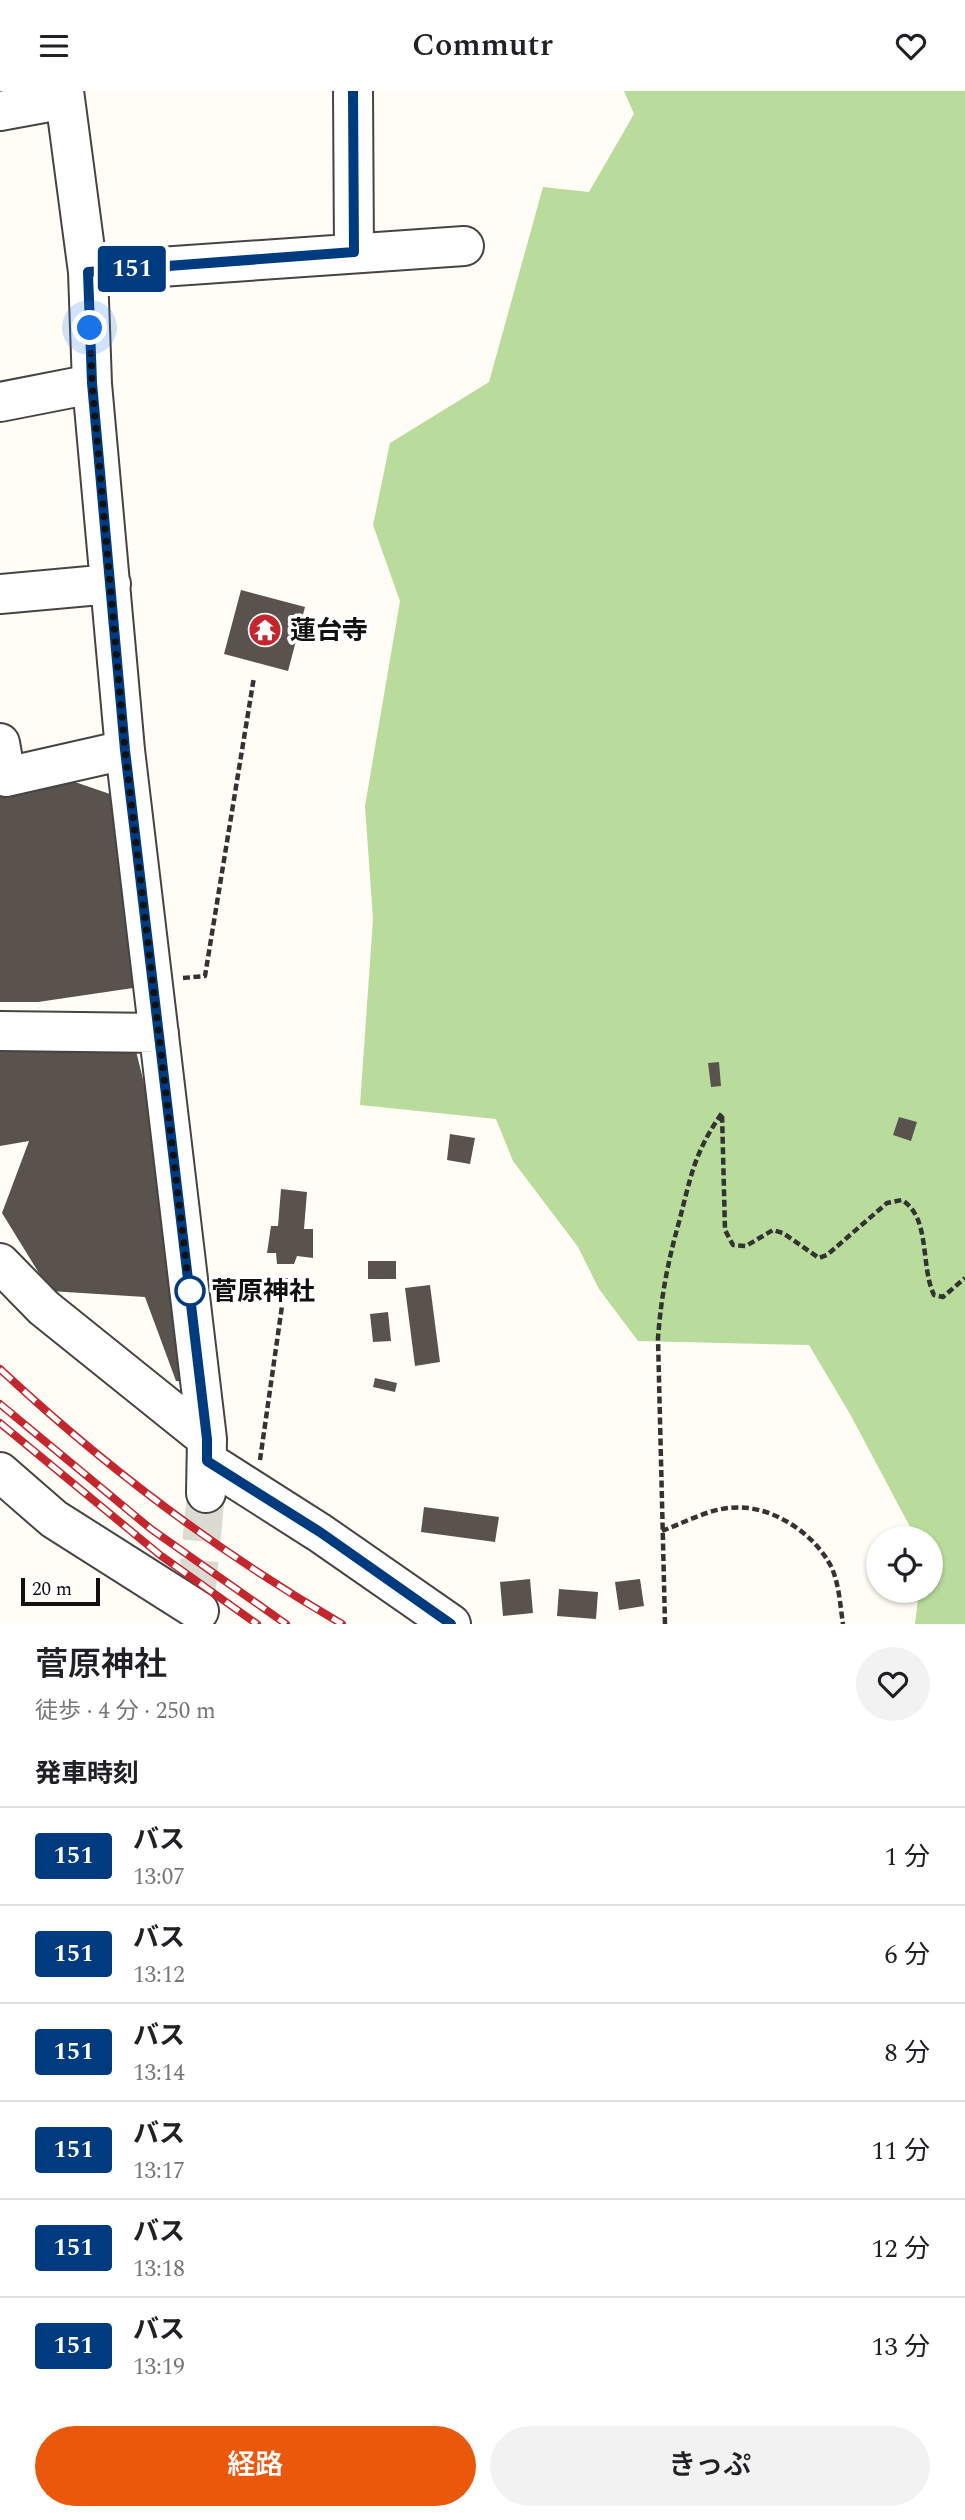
<!DOCTYPE html>
<html lang="ja">
<head>
<meta charset="utf-8">
<style>
  body { margin:0; font-family:Spectral,"Noto Sans JP",serif; background:#f2f2f2; color:#202124; height:100vh; display:flex; flex-direction:column; font-size:26px; white-space:nowrap }
  * { box-sizing:border-box; margin:0 }
  p { font-size:23px; color:#757577 }
  .icon { flex:none; width:38px; height:38px; fill:none; stroke:currentColor; stroke-width:2; stroke-linecap:round; stroke-linejoin:round }
  .map { position:relative; height:1533px; overflow:hidden }
  .panel { display:flex; flex-direction:column; background:#fff; flex:1 }
  .panel>* { flex:none }
  .badge { padding:0 14px; border-radius:5px; font-size:24px; line-height:46px }
  .tools { position:absolute; left:866px; top:1435px; display:grid; gap:14px }
  .tools a { display:grid; place-items:center; width:77px; height:77px; border-radius:50%; background:#fff; box-shadow:0 2px 5px #0004; font-size:35px }
  .scale { position:absolute; left:21px; bottom:18px; width:79px; box-sizing:border-box; padding-left:7px; border:4px solid #111; border-top:0; font-size:19px; line-height:24px; white-space:nowrap; color:#111; -webkit-text-stroke:5px #fff; paint-order:stroke }
  .you { position:absolute; width:35px; height:35px; margin:-18px; border:5px solid #fff; border-radius:50%; background:#1a73e8; box-shadow:0 0 0 10px #1a73e833 }
  .map>.badge { position:absolute; translate:-50% -50%; box-shadow:0 0 0 4px #fff }
  h2 { padding:0 35px; font-size:26px; line-height:63px }
  .round { display:grid; place-items:center; flex:none; width:74px; height:74px; border-radius:37px; background:#f2f2f2 }
  .overview { display:flex; align-items:center; justify-content:space-between; height:119px; padding:0 35px }
  h1 { font-size:33px; font-weight:600; line-height:52px }
  .primary-button { display:flex; gap:14px; margin-top:auto; padding:14px 35px }
  .primary-button a { flex:1; height:80px; border-radius:42px; background:#ea580c; color:#fff; font-size:28px; font-weight:600; line-height:80px; text-align:center }
  .primary-button a+a { background:#f2f2f2; color:#202124 }
  ul { padding:0; list-style:none }
  li { display:flex; align-items:center; gap:21px; height:98px; padding:0 35px; border-top:2px solid #e0e0e0 }
  li div { flex:1 }
  li b { display:block; font-size:26px }
  li em { font-style:normal }
  li .badge { min-width:77px; font-weight:700; text-align:center }
  header { display:flex; justify-content:space-between; align-items:center; height:91px; padding:0 35px; background:#fff; font-size:32px; font-weight:600 }
  .map>svg:first-child { display:block }
  .forest { fill:#b9dc9c }
  .building { fill:#5a524d }
  .lines { fill:none; stroke-linecap:round; stroke-linejoin:round }
  .minor-tunnel { stroke:#dbdad3; stroke-width:38; stroke-dasharray:38 19; stroke-linecap:butt }
  .minor-casing { stroke:#444; stroke-width:42 }
  .path { stroke:#333; stroke-width:4.5; stroke-dasharray:7 3.5; stroke-linecap:butt }
  .minor { stroke:#fff; stroke-width:38 }
  .rail-casing { stroke:#c4262e; stroke-width:8 }
  .rail { stroke:#fff; stroke-width:5; stroke-dasharray:16; stroke-linecap:butt }
  .line-casing { stroke:#fff; stroke-width:16 }
  .line { stroke:#003b80; stroke-width:10 }
  .walk { stroke:#111; stroke-width:7; stroke-dasharray:0 12.6 }
  .stop-dot { fill:#fff; stroke:#003b80; stroke-width:3.5 }
  .labels { text-anchor:middle; stroke-width:7; stroke-linejoin:round; paint-order:stroke }
  .poi-label { font-size:26px; font-weight:bold; fill:#111; stroke:#fff; text-anchor:start }
  .stop-label { font-size:26px; font-weight:bold; fill:#111; stroke:#fff; text-anchor:start }
</style>
</head>
<body>
<header><svg class="icon" aria-label="menu" viewBox="0 0 24 24"><path d="M4 6h16M4 12h16M4 18h16"/></svg>Commutr<svg class="icon" aria-label="heart" viewBox="0 0 24 24"><path d="M12 20l-8-8c-3-5 5-10 8-4 3-6 11-1 8 4z"/></svg></header>
<div class="map">
<svg width="965" height="1533" viewBox="0 0 965 1533">
  <rect width="100%" height="100%" fill="#fffdf5"/>
  <path class="forest" d="M624,0h341v1533h-50l4,-33h12v-53h-15l-66,-124 -41,-69 -171,-4 -39,-52 -21,-42 -65,-86 -17,-42 -136,-14 13,-186 -8,-113 35,-205 -27,-76 17,-82 99,-61 54,-195 46,5 45,-78z"/>
  <path class="building" d="M241,499l64,17 -17,64 -64,-17z
    M40,679l70,24 23,194 -95,14h-38v-209z
    M135,956l27,108 24,227 -10,-1 -31,-84 -95,-6 -48,-78 27,-72 -29,5v-98z
    M719,971l2,24 -10,1 -3,-24z
    M899,1026l18,5 -6,19 -18,-6z
    M450,1043l25,4 -5,26 -23,-4z
    M281,1098l26,3 -3,37h9v29l-16,-2 -3,8h-17l-1,-11h-9l4,-27h7z
    M368,1170h28v18h-28z
    M430,1194l10,77 -25,4 -10,-78z
    M388,1221l3,29 -18,1 -3,-28z
    M375,1287l22,5 -2,9 -22,-5z
    M424,1416l75,10 -4,25 -74,-10z
    M530,1488l3,34 -30,3 -3,-34z
    M640,1488l4,27 -25,4 -4,-28z
    M559,1498l39,3 -2,27 -39,-3z"/>
  <g class="lines">
    <path class="minor-tunnel" d="M196,1507l10,-105"/>
    <defs>
      <path id="minor" d="M64,0l24,181 4,112 33,366 82,689 -1,54
        M353,0l1,161
        M0,20l65,-12
        M88,181l376,-26
        M0,311l92,-18
        M0,503l111,-10
        M0,652l6,34 119,-27
        M0,940l159,2
        M0,1172l44,45 163,131
        M207,1370l113,72 131,91
        M0,1381l54,47 145,92"/>
    </defs>
    <use href="#minor" class="minor-casing"/>
    <path class="path" d="M183,887l22,-2 49,-299
      M260,1369l26,-182
      M662,1440c21,-8 45,-21 67,-23 37,-5 80,21 99,53 11,17 12,44 15,63
      M665,1533l-7,-286c3,-41 10,-77 21,-116 12,-46 15,-69 43,-109l3,117 8,15 13,1 27,-16 10,3 36,25 8,-3 60,-52 15,-3c29,18 18,66 32,95l9,2 22,-19"/>
    <use href="#minor" class="minor"/>
    <defs>
      <path id="rail" d="M0,1278c105,98 218,183 342,255
        M0,1313l151,125 135,95
        M0,1332l160,132 97,69"/>
    </defs>
    <use href="#rail" class="rail-casing"/>
    <use href="#rail" class="rail"/>
  </g>
  <g class="lines">
    <defs>
      <path id="line" d="M353,0l1,161 -266,20 4,111 33,367 82,689v22l113,71 131,92"/>
    </defs>
    <use href="#line" class="line-casing"/>
    <use href="#line" class="line"/>
    <path class="walk" d="M90,237l2,55 33,367 66,554 -1,-13"/>
  </g>
  <defs>
    <symbol id="temple-disc" viewBox="-11 -11 22 22"><circle r="9.5" fill="#c4262e" stroke="#fff"/><path d="M0-6L5-2H3V0L6.5 2.5H4V6H1.5V3h-3V6H-4V2.5H-6.5L-3 0V-2H-5Z" fill="#fff"/></symbol>
  </defs>
  <g fill-rule="evenodd">
    <use href="#temple-disc" x="246" y="520" width="38" height="38"/>
  </g>
  <circle class="stop-dot" cx="190" cy="1200" r="14"/>
  <g class="labels">
    <g class="poi-label">
      <text x="290" y="548">蓮台寺</text>
    </g>
    <g class="stop-label">
      <text x="211" y="1209">菅原神社</text>
    </g>
  </g>
</svg>
<div class="tools">
<a><svg class="icon" aria-label="locate" viewBox="0 0 24 24"><circle cx="12" cy="12" r="6"/><path d="M12 2v4M12 18v4M2 12h4M18 12h4"/></svg></a>
</div>
<div class="scale">20 m</div>
<div class="you" style="left:90px;top:237px"></div>
<b class="badge" style="left:132px;top:178px;background:#003b80;color:#fff">151</b>
</div>
<section class="panel">
<div class="overview"><div><h1>菅原神社</h1><p>徒歩 · 4 分 · 250 m</p></div><a class="round"><svg class="icon" aria-label="heart" viewBox="0 0 24 24"><path d="M12 20l-8-8c-3-5 5-10 8-4 3-6 11-1 8 4z"/></svg></a></div>
<h2>発車時刻</h2>
<ul>
<li><span class="badge" style="background:#003b80;color:#fff">151</span><div><b>バス</b><p>13:07</p></div><em>1 分</em></li>
<li><span class="badge" style="background:#003b80;color:#fff">151</span><div><b>バス</b><p>13:12</p></div><em>6 分</em></li>
<li><span class="badge" style="background:#003b80;color:#fff">151</span><div><b>バス</b><p>13:14</p></div><em>8 分</em></li>
<li><span class="badge" style="background:#003b80;color:#fff">151</span><div><b>バス</b><p>13:17</p></div><em>11 分</em></li>
<li><span class="badge" style="background:#003b80;color:#fff">151</span><div><b>バス</b><p>13:18</p></div><em>12 分</em></li>
<li><span class="badge" style="background:#003b80;color:#fff">151</span><div><b>バス</b><p>13:19</p></div><em>13 分</em></li>
</ul>
<div class="primary-button"><a>経路</a><a>きっぷ</a></div>
</section>
</body>
</html>
